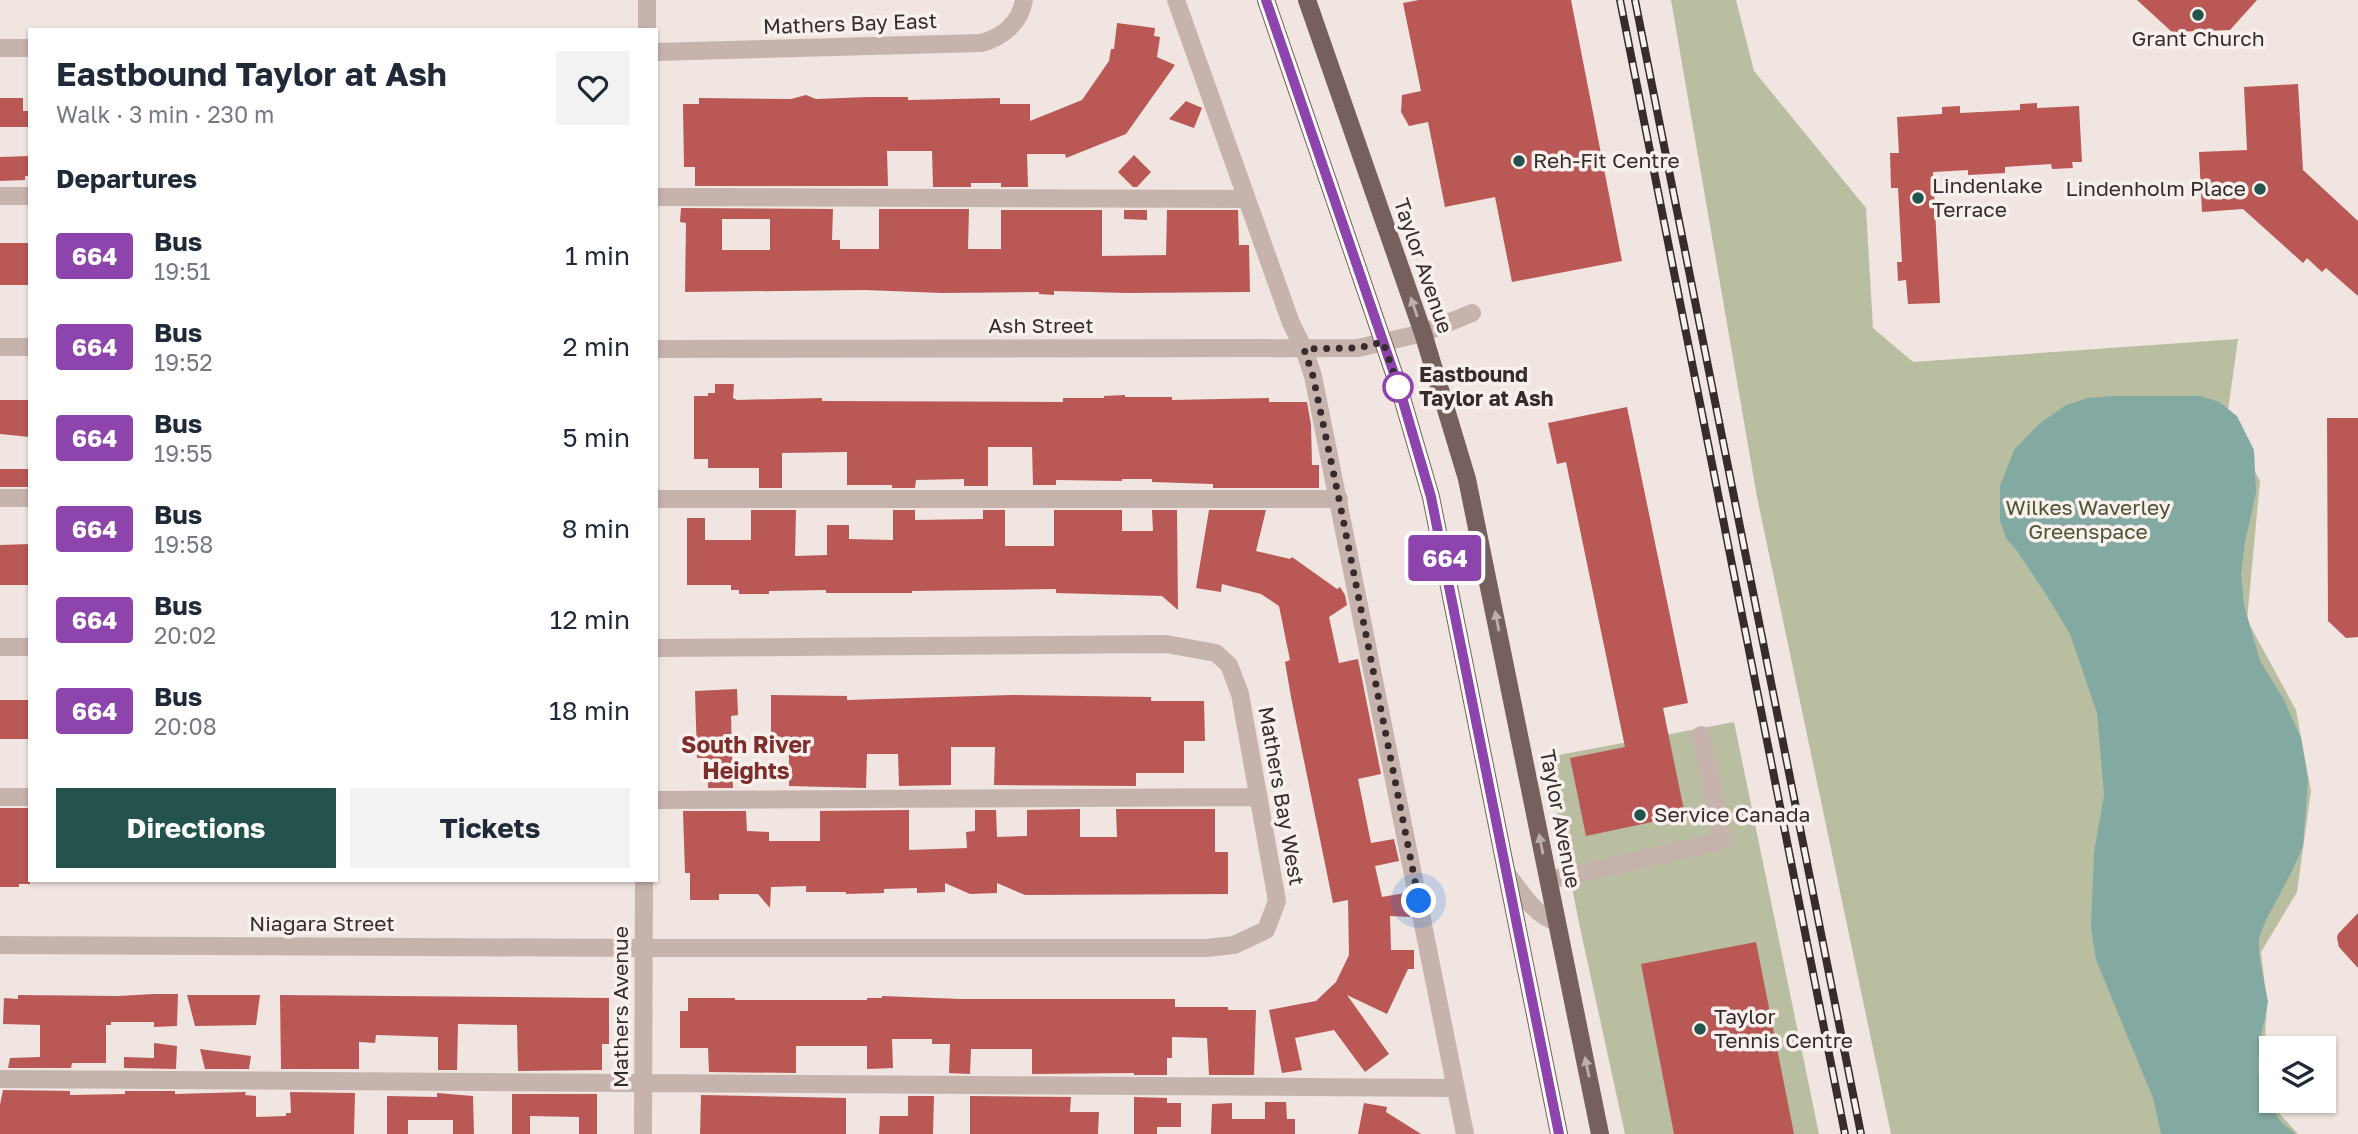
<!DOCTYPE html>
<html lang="en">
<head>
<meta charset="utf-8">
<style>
  body { margin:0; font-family:"Golos Text",sans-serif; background:#f2f2f3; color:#1f2937; height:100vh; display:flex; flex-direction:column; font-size:26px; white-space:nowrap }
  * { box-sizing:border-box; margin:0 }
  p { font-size:23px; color:#747a83 }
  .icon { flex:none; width:38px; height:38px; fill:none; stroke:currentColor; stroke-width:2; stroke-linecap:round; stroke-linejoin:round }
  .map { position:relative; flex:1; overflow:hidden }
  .drawer { position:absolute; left:28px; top:28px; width:630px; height:854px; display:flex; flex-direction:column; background:#fff; border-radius:0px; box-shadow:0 2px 5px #0004 }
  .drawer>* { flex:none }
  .badge { padding:0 14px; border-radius:5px; font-size:24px; line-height:46px }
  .tools { position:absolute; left:2259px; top:1036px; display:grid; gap:14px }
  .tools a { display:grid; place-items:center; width:77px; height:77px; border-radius:0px; background:#fff; box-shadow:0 2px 5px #0004; font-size:35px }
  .you { position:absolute; width:35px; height:35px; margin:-18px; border:5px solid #fff; border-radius:50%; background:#1a73e8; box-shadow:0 0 0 10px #1a73e833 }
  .map>.badge { position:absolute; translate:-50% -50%; box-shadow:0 0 0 4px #fff }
  h2 { padding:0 28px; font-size:26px; line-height:63px }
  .round { display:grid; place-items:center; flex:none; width:74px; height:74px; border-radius:0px; background:#f2f2f3 }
  .head { display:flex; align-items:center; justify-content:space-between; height:119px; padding:0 28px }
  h1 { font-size:33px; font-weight:700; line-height:52px }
  .primary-button { display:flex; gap:14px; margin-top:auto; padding:14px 28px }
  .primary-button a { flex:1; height:80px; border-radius:0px; background:#24534d; color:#fff; font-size:28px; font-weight:700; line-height:80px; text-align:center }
  .primary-button a+a { background:#f2f2f3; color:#1f2937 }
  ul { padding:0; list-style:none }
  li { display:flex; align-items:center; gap:21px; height:91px; padding:0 28px }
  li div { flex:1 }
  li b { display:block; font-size:26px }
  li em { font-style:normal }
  li .badge { min-width:77px; font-weight:700; text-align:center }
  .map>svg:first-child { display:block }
  .green { fill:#babea1 }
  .water { fill:#82aaa3 }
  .building { fill:#b95855; fill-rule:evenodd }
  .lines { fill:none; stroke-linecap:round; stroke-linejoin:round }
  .minor { stroke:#c7b3ad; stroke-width:18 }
  .major { stroke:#76605d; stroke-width:18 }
  .rail-casing { stroke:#362c2b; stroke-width:8 }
  .rail { stroke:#f8f0ec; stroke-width:5; stroke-dasharray:16; stroke-linecap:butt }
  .oneway { fill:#beafac }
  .line-casing { stroke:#fff; stroke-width:16 }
  .line { stroke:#8e44ad; stroke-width:10 }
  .walk { stroke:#362c2b; stroke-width:7; stroke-dasharray:0 12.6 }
  .poi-dot { fill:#24534d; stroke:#f8f0ec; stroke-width:2.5 }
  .stop-dot { fill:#fff; stroke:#8e44ad; stroke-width:3.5 }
  .labels { text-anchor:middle; stroke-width:7; stroke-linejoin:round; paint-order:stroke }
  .street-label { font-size:21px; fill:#362c2b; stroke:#f8f0ec }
  .poi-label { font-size:21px; fill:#362c2b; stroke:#f8f0ec; text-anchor:start }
  .stop-label { font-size:21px; font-weight:bold; fill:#362c2b; stroke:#f8f0ec; text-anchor:start }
  .park-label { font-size:21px; fill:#4d5231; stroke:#f8f0ec }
  .neighbourhood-label { font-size:23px; font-weight:bold; fill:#7d2e2c; stroke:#f8f0ec }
</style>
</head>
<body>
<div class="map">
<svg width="2358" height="1134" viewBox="0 0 2358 1134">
  <rect width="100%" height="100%" fill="#f0e5e0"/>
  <path class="green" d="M1671,0h65l18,71 112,137 7,120 40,34 325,-23 -11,78 33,64 -13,139 49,90 15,81 -14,101 -36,60 6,52 -3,52 6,47 28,31h-407l-134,-637z
    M1734,722l85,412h-194l-46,-211 -32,-163 12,-5z"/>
  <path class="water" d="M2114,396h86l19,6 18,14 17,34 2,43 -11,49 -4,32 3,31 16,56 23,37 18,40 7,42 -5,66 -10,23 -28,53 -6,17v16l9,47 -9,45 -1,24 4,24 20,28 14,11h-135l-8,-36 -57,-138 -5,-33 3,-75 10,-57 -7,-82 -27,-79 -23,-38 -30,-45 -11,-13 -6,-17v-35l14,-36 25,-26 27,-19 22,-7z"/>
  <path class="building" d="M1419,0h152l51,261 -110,21 -17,-85 -50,10 -17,-85 -19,4 -8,-14 1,-17 19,-4 -18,-88z
    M2137,0h120l-27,30 -58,2z
    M1117,23l38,5 -1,8 6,1 -3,20 18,8 -49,69 -60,24 -1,-4h-38l1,33h-27v-4h-30v4h-38l-1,-36h-45l1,35h-193v-19h-11l-1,-63h16v-6l92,1 15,-4 10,4 52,-2h40v3l92,-2v6h30v17l52,-21 27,-39 2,-12h3z
    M2298,84l5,86 55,51v75l-32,-28 -4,4 -15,-14 -4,5 -60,-54 -41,3 -3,-60 48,-2 -3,-63z
    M0,98h23v13h7v16h-30z
    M1186,101l16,7 -8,20 -25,-9z
    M2037,103v5l42,-2 3,56h-10l1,6 -21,1 -1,-5 -46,3v6l-37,2v-5l-35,2 7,131 -32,1 -2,-24 -8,1 -1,-19h5l-4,-74h-7l-1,-35h9l-2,-36 45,-3v-7l18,-1v7l60,-3v-6z
    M1134,155l17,17 -14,15h-4l-15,-15z
    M30,156v20h-5v4l-25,1v-24z
    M681,208l152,1 -1,31h8v9h39v-40h90l-1,40h33v-39h101v46l64,-1 1,-45h71l1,35h10l1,47 -123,1 -73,-2v4l-15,-1v-2l-97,1 -77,-3 -180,2 1,-69 -6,-1zM722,219h48v31h-48z
    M1124,210h23v10l-23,-1z
    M0,243h30v42h-30z
    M715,384h19l-1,14 4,2 85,-2v3l241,1v-4h41v-2l21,-1v2h47v3l97,-2v4h38l4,23 1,40h7v23h-106v-4l-61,-2v-3h-30v2l-66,-1v5h-23l-1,-38h-44v39h-24v-7l-48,1 -1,8h-23v-3h-45v-33l-65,1v35h-23v-20h-51v-9h-14v-63h14v-3h7z
    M0,400h30v37l-30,-3z
    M1627,407l61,296 -25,5 22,107 -99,21 -16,-78 55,-11 -59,-285 -9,2 -9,-41z
    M2327,418h31v219l-12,1 -18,-17z
    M0,469h30v18h-30z
    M751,510h45l-1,46 32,-1v-30h22v14l44,1v-30h22v10l68,-1v-9h22v36h49v-36h68v21h31l-1,-21h25l1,100 -16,-14 -106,-3v-4l-144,2v2h-86v-3l-57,1v3h-30v-4h-8v-5h-44v-67h18v22h46z
    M1209,510h57l-10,41 34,8 2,-2 45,32 3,-2 5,8 2,10 -18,12 10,46 19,-4 23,115 -23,5 13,64 23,-4 5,22 -24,5 7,31 23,-4 5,24 -20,-1 1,34h23v19h-6l-21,45 -40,-19 42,59 -24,18 -31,-42 -39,8 7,32 -20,3 -13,-63 47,-9 20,-19 13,-27 -1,-55 -15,3 -42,-206 -6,-35 5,-2 -11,-54 -18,-12 -39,-10 -1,8 -25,-4z
    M30,544v41h-30v-40z
    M737,689l1,26 -7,1 2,72h-25l-1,-30h-10l-2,-67z
    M771,695l76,1v4l164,-5 140,2v4h53l1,40h-21v32h-48v13l-142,-1 1,-38h-44v38l-52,1 -1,-32h-31l-1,34 -77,-2v-39h-18z
    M0,700h30v39h-30z
    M0,808h30v76h-11v3h-19z
    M1080,809v28h37l-1,-28h99v43h13v42l-203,1 -28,-12v10l-27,1 -25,-11v9l-28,1v-5l-33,1v4l-38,1v-2h-40v-6l-35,1 -1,21 -12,-14h-39v6h-29v-27h-5l-2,-62h63l1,20 22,1v9h51v-30l89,-1v40l58,-2 -1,-16 9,-1v-21h21l1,27 30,-1v-26z
    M2358,913v55l-19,-21 -2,-9 1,-4z
    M1756,942l38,192h-120l-33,-170z
    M154,994h24l-1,32 -23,1v-5h-43v3h-5v38h-34l-1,5h-63l2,-10 30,-1v-32l-37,-1 1,-26 14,1v-4l100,1z
    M187,995h73l-4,30 -61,1z
    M280,995l329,3v46h-7v26l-84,1 -1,-46 -59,-1 -1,46h-19v-33l-62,-2 -1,8 -16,-1v27h-78z
    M882,996l79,3h214v8h53v3h28l-2,65h-45l-2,-37 -35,-1v21h-5v17h-33v-2l-102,1v-25h-61l-1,25 -21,-1 1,-29h-18v-5h-40l1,29 -26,1v-23h-71v27l-87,-1 -1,-24h-28v-37h8v-13h47v2h132v-2h15z
    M154,1043l23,3 -1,23 -52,-1v-11l30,1z
    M200,1049l51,7 -2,13h-44z
    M3,1090l67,1v4l55,-1v-3h50v3l71,-2 -1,3 11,1v21l30,-1v-3h5l-1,-21 65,1 -1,41h-354v-29z
    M437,1093l36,3 1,38h-21v-14h-45v14h-21v-38l50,1z
    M512,1094h85v40h-18v-17l-49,-1v18h-18z
    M701,1095l145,3v36h-146z
    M908,1096h26l-1,38h-54l1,-18h28z
    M970,1096l101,1 -1,15h29l-1,22h-128z
    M1134,1097l33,1v5h14v24h-24v7h-23z
    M1265,1102h21l1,17h8v15h-84l1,-30 20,-1v16h33z
    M1364,1103l23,4 -1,5 35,22h-63z"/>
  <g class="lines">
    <path class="minor" d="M1176,0l115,323 13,26 9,27 152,758
      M647,30v-30
      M0,48h30
      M656,52l325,-9c22,-6 39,-20 43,-43
      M0,196h30
      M656,197l590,2
      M0,347h30
      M656,349l702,-1 65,-15 49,-20
      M0,498h30
      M656,499h683
      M0,647h30
      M0,797h30
      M656,800l603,-3
      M1507,874c13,17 28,42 50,48
      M1549,880l174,-39 -22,-106
      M0,945l643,3h563l28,-3 32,-15 11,-29 -37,-207 -11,-29 -13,-12 -50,-9 -510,4
      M0,1079l1456,9
      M643,1134l1,-254"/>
    <path class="major" d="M1266,0l134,391 31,106 128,637
      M1307,0l116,333 44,146 133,655"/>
    <defs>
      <path id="rail" d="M1620,0l225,1134
        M1635,0l226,1134"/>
    </defs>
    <use href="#rail" class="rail-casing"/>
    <use href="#rail" class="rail"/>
  </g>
  <defs><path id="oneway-solid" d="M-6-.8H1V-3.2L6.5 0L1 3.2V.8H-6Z" transform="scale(1.75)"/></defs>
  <g class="oneway">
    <use href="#oneway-solid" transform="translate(1414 307) rotate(-109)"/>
    <use href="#oneway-solid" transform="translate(1497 621) rotate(-101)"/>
    <use href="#oneway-solid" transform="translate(1541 844) rotate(-101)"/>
    <use href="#oneway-solid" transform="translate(1587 1067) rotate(-102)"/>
  </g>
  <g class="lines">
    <defs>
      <path id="line" d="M1266,0l134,391 31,106 128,637"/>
    </defs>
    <use href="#line" class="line-casing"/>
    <use href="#line" class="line"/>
    <path class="walk" d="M1398,387l2,4 -17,-49 -25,6 -54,1 9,27 26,123 80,402"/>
  </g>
  <g class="poi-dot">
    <circle cx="2198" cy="15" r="7"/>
    <circle cx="1519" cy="161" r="7"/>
    <circle cx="2260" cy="189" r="7"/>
    <circle cx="1918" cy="198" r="7"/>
    <circle cx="1640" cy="815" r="7"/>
    <circle cx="1700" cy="1029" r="7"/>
  </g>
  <circle class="stop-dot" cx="1398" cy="387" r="14"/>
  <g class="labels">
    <g class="street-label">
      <text transform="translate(850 24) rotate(-2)" y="7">Mathers Bay East</text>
      <text transform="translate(1423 266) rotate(71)" y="7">Taylor Avenue</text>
      <text x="1041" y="333">Ash Street</text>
      <text transform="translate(1281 796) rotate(80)" y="7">Mathers Bay West</text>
      <text transform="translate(1560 819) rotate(79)" y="7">Taylor Avenue</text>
      <text x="322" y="931">Niagara Street</text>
      <text transform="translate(621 1007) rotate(-90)" y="7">Mathers Avenue</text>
    </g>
    <g class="poi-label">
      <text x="2198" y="46" text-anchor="middle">Grant Church</text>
      <text x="1533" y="168">Reh-Fit Centre</text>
      <text x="1932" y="193">Lindenlake<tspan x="1932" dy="24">Terrace</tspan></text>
      <text x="2246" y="196" text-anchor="end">Lindenholm Place</text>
      <text x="1654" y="822">Service Canada</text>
      <text x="1714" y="1024">Taylor<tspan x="1714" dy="24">Tennis Centre</tspan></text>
    </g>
    <g class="stop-label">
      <text x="1419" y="382">Eastbound<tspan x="1419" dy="24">Taylor at Ash</tspan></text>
    </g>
    <g class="park-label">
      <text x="2088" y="515">Wilkes Waverley<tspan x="2088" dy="24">Greenspace</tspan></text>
    </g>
    <g class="neighbourhood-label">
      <text x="746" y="753">South River<tspan x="746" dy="26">Heights</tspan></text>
    </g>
  </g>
</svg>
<div class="tools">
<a><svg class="icon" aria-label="layers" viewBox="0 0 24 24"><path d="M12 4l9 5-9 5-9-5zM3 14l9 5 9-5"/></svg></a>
</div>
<div class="you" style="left:1419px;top:901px"></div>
<b class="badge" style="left:1445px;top:558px;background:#8e44ad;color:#fff">664</b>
<section class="drawer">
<div class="head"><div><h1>Eastbound Taylor at Ash</h1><p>Walk · 3 min · 230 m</p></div><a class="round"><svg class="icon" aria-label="heart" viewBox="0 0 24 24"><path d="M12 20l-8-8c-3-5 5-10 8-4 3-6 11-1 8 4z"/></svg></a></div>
<h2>Departures</h2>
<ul>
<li><span class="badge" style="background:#8e44ad;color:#fff">664</span><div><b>Bus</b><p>19:51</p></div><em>1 min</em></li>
<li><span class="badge" style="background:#8e44ad;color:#fff">664</span><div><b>Bus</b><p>19:52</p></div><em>2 min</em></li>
<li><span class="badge" style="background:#8e44ad;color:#fff">664</span><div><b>Bus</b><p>19:55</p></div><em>5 min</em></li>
<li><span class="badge" style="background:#8e44ad;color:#fff">664</span><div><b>Bus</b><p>19:58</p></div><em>8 min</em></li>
<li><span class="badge" style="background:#8e44ad;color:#fff">664</span><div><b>Bus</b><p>20:02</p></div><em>12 min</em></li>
<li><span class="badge" style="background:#8e44ad;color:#fff">664</span><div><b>Bus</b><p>20:08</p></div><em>18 min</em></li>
</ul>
<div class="primary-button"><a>Directions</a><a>Tickets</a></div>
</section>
</div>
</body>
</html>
